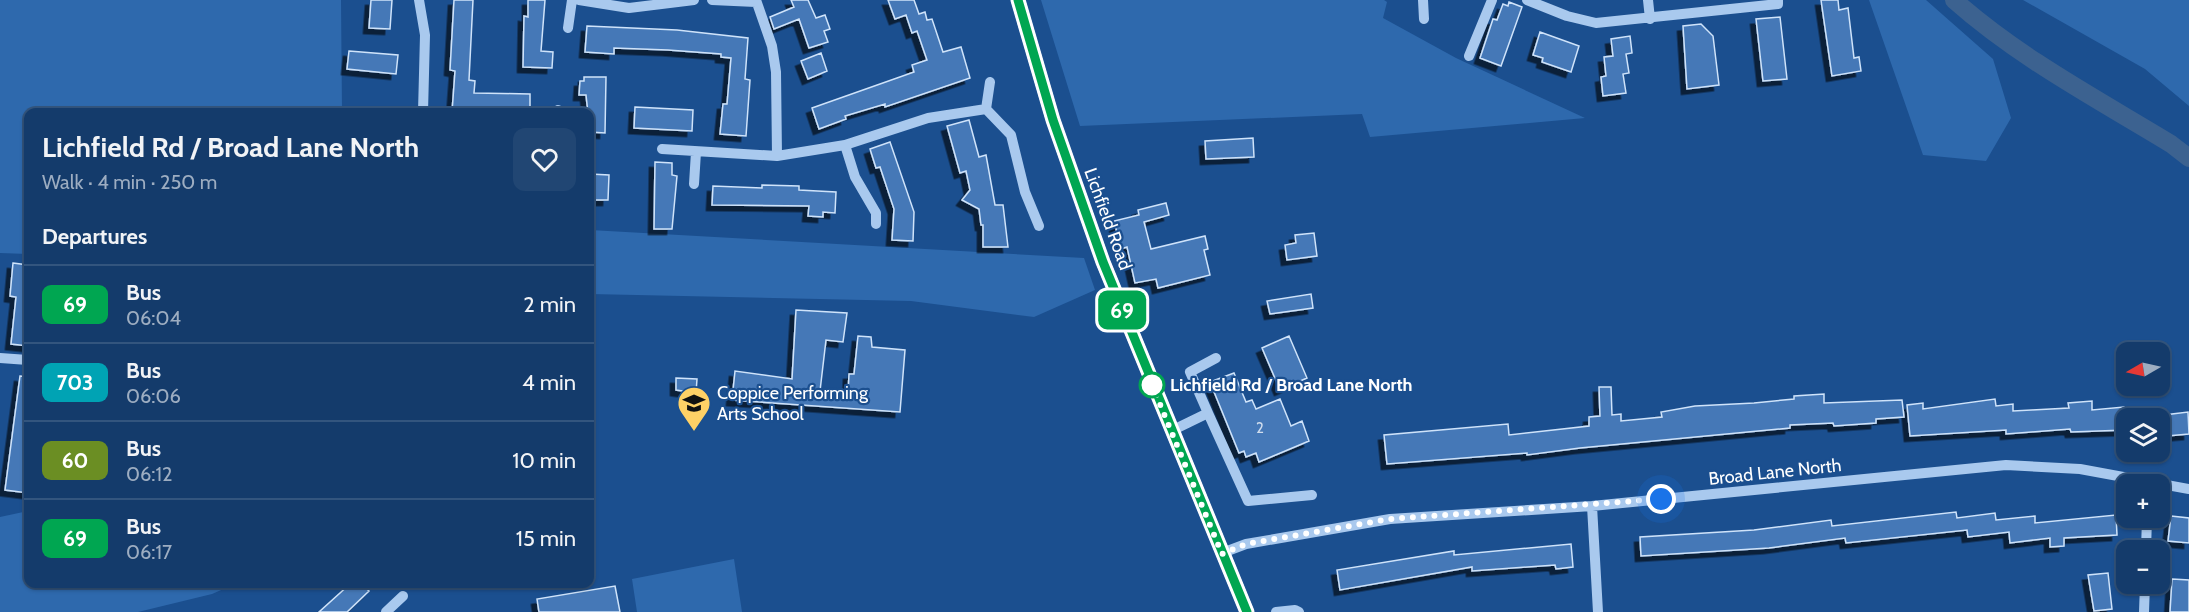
<!DOCTYPE html>
<html lang="en">
<head>
<meta charset="utf-8">
<style>
  body { margin:0; font-family:Cabin,sans-serif; background:#214673; color:#f1f3f6; height:100vh; display:flex; flex-direction:column; font-size:22px; white-space:nowrap }
  * { box-sizing:border-box; margin:0 }
  p { font-size:20px; color:#9dadc1 }
  .icon { flex:none; width:33px; height:33px; fill:none; stroke:currentColor; stroke-width:2; stroke-linecap:round; stroke-linejoin:round }
  .map { position:relative; flex:1; overflow:hidden }
  .panel { position:absolute; left:24px; top:108px; width:570px; height:480px; display:flex; flex-direction:column; background:#143b6b; border-radius:12px; box-shadow:0 2px 4px #0004,0 0 0 2px #33557e }
  .panel>* { flex:none }
  .badge { padding:0 12px; border-radius:9px; font-size:21px; line-height:39px }
  .needle { width:39px; rotate:261deg }
  .fabs { position:absolute; left:2116px; top:342px; display:grid; gap:12px }
  .fabs a { display:grid; place-items:center; width:54px; height:54px; border-radius:12px; background:#143b6b; box-shadow:0 2px 4px #0004,0 0 0 2px #33557e; font-size:30px }
  .you { position:absolute; width:30px; height:30px; margin:-15px; border:4px solid #fff; border-radius:50%; background:#1a73e8; box-shadow:0 0 0 9px #1a73e833 }
  .map>.badge { position:absolute; translate:-50% -50%; box-shadow:0 0 0 3px #fff }
  h2 { padding:0 18px; font-size:22px; line-height:54px }
  .round { display:grid; place-items:center; flex:none; width:63px; height:63px; border-radius:12px; background:#214673 }
  .headline { display:flex; align-items:center; justify-content:space-between; height:102px; padding:0 18px }
  h1 { font-size:28px; font-weight:700; line-height:45px }
  ul { padding:0; list-style:none }
  li { display:flex; align-items:center; gap:18px; height:78px; padding:0 18px; border-top:2px solid #33557e }
  li div { flex:1 }
  li b { display:block; font-size:22px }
  li em { font-style:normal }
  li .badge { min-width:66px; font-weight:700; text-align:center }
  .map>svg:first-child { display:block }
  .green { fill:#2e69ad }
  .lines { fill:none; stroke-linecap:round; stroke-linejoin:round }
  .canal { stroke:#3c6290; stroke-width:18 }
  .building { fill:#4478b7; stroke:#cfe3fa; stroke-width:1.5; filter:url(#shadow) }
  .minor { stroke:#a9c9ee; stroke-width:10 }
  .major { stroke:#f0f6ff; stroke-width:15 }
  .line-casing { stroke:#fff; stroke-width:14 }
  .line { stroke:#00a651; stroke-width:9 }
  .walk { stroke:#fff; stroke-width:6; stroke-dasharray:0 10.8 }
  .stop-dot { fill:#fff; stroke:#00a651; stroke-width:3 }
  .labels { text-anchor:middle; stroke-width:4.5; stroke-linejoin:round; paint-order:stroke }
  .number-label { font-size:15px; fill:#d0dded }
  .street-label { font-size:18px; fill:#fff; stroke:#1b4f8f }
  .stop-label { font-size:18px; font-weight:bold; fill:#fff; stroke:#1b4f8f; text-anchor:start }
  .poi-label { font-size:18px; fill:#fff; stroke:#1b4f8f; text-anchor:start }
</style>
</head>
<body>
<div class="map">
<svg width="2189" height="612" viewBox="0 0 2189 612">
  <defs>
    <filter id="shadow"><feDropShadow dx="-5.5" dy="5.5" stdDeviation="0" flood-color="#0009"/></filter>
  </defs>
  <rect width="100%" height="100%" fill="#1b4f8f"/>
  <path class="green" d="M0,0h341l1,112h-314v142l-28,-1z
    M1041,0h343l3,2 -4,16 73,40 129,60 -215,19 -8,-23 -282,12z
    M1869,0h57l67,59 18,59 -25,43 -63,-6z
    M2023,0h166v106l-44,-37z
    M590,230l494,28 11,32 -61,27 -123,-16 -321,-7z
    M28,511v73h207l-23,10 -74,18h-138v-95z
    M734,559l8,53h-105l-5,-33z"/>
  <g class="lines">
    <path class="canal" d="M1954,0c64,57 143,99 217,144l18,14"/>
  </g>
  <path class="building" d="M371,0h21l-2,29 -21,-1z
    M454,0h19l-4,80 6,1 -1,12 56,1v18h-78l3,-41 -5,-1z
    M528,0h17l-4,51 12,1 -1,16 -29,-1 1,-51 4,1z
    M791,0h17l8,18 9,-3 5,14 -6,2 4,11 -19,6 -10,-29 -25,10 -4,-12 24,-10z
    M888,0h26l5,14 6,-2 2,8 5,-1 11,33 18,-5 9,31 -85,29v-3l-40,12 1,3 -27,10 -7,-21 102,-36 -2,-7 15,-5 -10,-29 -5,2 -6,-18 -11,4z
    M1821,0h17l1,10 9,-2 6,50 5,-1 2,14 -29,5z
    M1509,2l13,5 -21,59 -21,-8 13,-39 4,1 6,-16 5,2z
    M1780,17l7,62 -24,2 -7,-62z
    M1701,24l12,12 6,49 -32,4 -4,-63z
    M587,26l90,4 71,8 -3,41 5,1 -4,56 -26,-2 3,-30h4l4,-46 -10,-1v-3l-53,-4 -54,-2v6l-29,-2z
    M1540,32l39,14 -8,26 -29,-10 1,-4 -10,-3z
    M1630,36l2,17 -6,1 3,19 -6,1 3,19 -23,3 -2,-19 5,-1 -2,-19 9,-1 -2,-17z
    M349,51l49,4 -2,19 -49,-5z
    M821,53l6,18 -19,8 -7,-18z
    M584,77h22l-1,56 -15,-1 -4,-37h-7l1,-14h4z
    M635,107l58,3 -1,21 -58,-3z
    M969,120l10,37 7,-2 9,50h8l5,42h-25v-22h-2l-2,-16 -17,-9 8,-10 -4,-19 -6,2 -13,-47z
    M1253,138l1,19 -48,2 -1,-18z
    M890,142l24,70 -1,29 -21,-1 2,-31 -14,-42 -4,1 -6,-19z
    M655,162l17,1v12l5,1 -5,53h-18z
    M590,174l19,1 -1,25h-18z
    M762,185l37,1v4l37,2 -1,21 -12,-1v5l-15,-1 1,-10 -97,-1 1,-19 49,2z
    M1166,203l3,12 -25,7 7,27 54,-13 3,13 -4,1 6,25 -52,13 -2,-9 -21,4 -8,-36 -6,2 -7,-28 25,-6 -1,-5z
    M1314,233l3,23 -30,4 -2,-15 11,-2 -1,-8z
    M13,263l15,2v81l-17,-2 5,-47 -6,-1z
    M1311,294l2,14 -43,6 -3,-13z
    M796,310l51,3 -4,29 -17,-2 -6,51 28,3 1,-20h5l4,-38 13,1 1,10 33,3 -5,62 -168,-12 3,-29 57,8z
    M1289,336l18,42 -27,12 -18,-42z
    M1234,373l12,29 6,-2 4,9 24,-10 11,27 11,-5 7,20 -50,21 -3,-9 -10,4 -2,-6 -5,2 -29,-71z
    M20,376l8,1v116l-23,-3z
    M676,378l21,1 -1,14 -20,-3z
    M1599,387h12l1,28 9,-1v7l41,-4 -1,-5 34,-6 59,-3 40,-4v-3l30,-2v9l78,-3 2,17 -28,2v4l-42,3 -1,-3 -43,2v3l-210,20 -53,7v-2l-140,11 -3,-29 124,-11 1,11 80,-9v-9l11,-1z
    M1995,399l1,7 17,-2v7l56,-3 -1,-5 24,-2v9l32,-3 2,23 -55,2 -1,-3 -64,5v-4l-96,6 -3,-31 16,-2v6z
    M2188,412l1,22 -22,2 -3,-21z
    M1956,512l1,6 38,-5 1,7 39,-4v7l81,-8 1,20 -53,3v8l-14,1v-9l-40,5 -1,-11 -41,5 -1,-7 -121,13 -1,-5 -76,10 -128,8 -1,-19 114,-7 77,-10 1,6z
    M2171,516l18,2v25l-21,-2z
    M1571,544l2,23 -17,2 -1,-4 -83,6v-4l-132,23 -3,-20 117,-19v4z
    M2108,573l4,36 -18,2 -6,-36z
    M2172,579l17,1v32h-19z
    M350,584h11l8,7 -22,21h-28z
    M615,586l5,26h-81l-2,-13z"/>
  <g class="lines">
    <path class="minor" d="M419,0l6,35 -2,77
      M579,0l50,8 65,-8
      M712,0l44,2
      M756,0l16,46 4,26 1,84
      M1423,0l1,19
      M1527,0l40,16 29,7 182,-19v-4
      M1648,0l2,19
      M568,28l4,-28
      M1469,56l23,-56
      M990,82l-4,27 25,26 14,57 14,34
      M557,112l1,-2
      M662,149l115,7 68,-11
      M694,184l2,-32
      M876,224v-11l-21,-36 -10,-32 83,-27 58,-9
      M0,358l28,2
      M1208,413l40,88 64,-6
      M1171,431l37,-18 -18,-41 26,-14
      M1592,506l6,106
      M2146,550l1,-32
      M1222,553l24,-9 144,-25 202,-13 414,-41 74,4 109,20
      M386,612l17,-16
      M1276,612l19,-2 4,2
      M2144,612l1,-28"/>
    <path class="major" d="M1018,0l35,120 50,142 144,350"/>
  </g>
  <g class="lines">
    <defs>
      <path id="line" d="M1018,0l35,120 50,142 144,350"/>
    </defs>
    <use href="#line" class="line-casing"/>
    <use href="#line" class="line"/>
    <path class="walk" d="M1152,385l70,169 24,-10 144,-25 271,-20"/>
  </g>
  <defs>
    <symbol id="school-pin" viewBox="-11 -11 22 30"><path d="M0 17L-7.5 6A9.5 9.5 0 1 1 7.5 6Z" fill="#ffd166" stroke="#1b4f8f"/><path d="M0-5L7-2L0 1L-7-2ZM-4 1L0 2.5L4 1V4Q0 6-4 4Z" fill="#111"/></symbol>
  </defs>
  <g fill-rule="evenodd">
    <use href="#school-pin" x="675" y="384" width="38" height="52"/>
  </g>
  <circle class="stop-dot" cx="1152" cy="385" r="12"/>
  <g class="labels">
    <g class="number-label">
      <text x="1260" y="433">2</text>
    </g>
    <g class="street-label">
      <text transform="translate(1108 219) rotate(70)" y="6">Lichfield Road</text>
      <text transform="translate(1775 472) rotate(-6)" y="6">Broad Lane North</text>
    </g>
    <g class="stop-label">
      <text x="1170" y="391">Lichfield Rd / Broad Lane North</text>
    </g>
    <g class="poi-label">
      <text x="717" y="399">Coppice Performing<tspan x="717" dy="21">Arts School</tspan></text>
    </g>
  </g>
</svg>
<div class="fabs">
<a><svg class="needle" viewBox="-14 -14 28 28"><path d="M0-13l5 13h-10z" fill="#e53935"/><path d="M0 13l5-13h-10z" fill="#9dadc1"/></svg></a>
<a><svg class="icon" aria-label="layers" viewBox="0 0 24 24"><path d="M12 4l9 5-9 5-9-5zM3 14l9 5 9-5"/></svg></a>
<a>+</a>
<a>−</a>
</div>
<div class="you" style="left:1661px;top:499px"></div>
<b class="badge" style="left:1122px;top:310px;background:#00a651;color:#fff">69</b>
<section class="panel">
<div class="headline"><div><h1>Lichfield Rd / Broad Lane North</h1><p>Walk · 4 min · 250 m</p></div><a class="round"><svg class="icon" aria-label="heart" viewBox="0 0 24 24"><path d="M12 20l-8-8c-3-5 5-10 8-4 3-6 11-1 8 4z"/></svg></a></div>
<h2>Departures</h2>
<ul>
<li><span class="badge" style="background:#00a651;color:#fff">69</span><div><b>Bus</b><p>06:04</p></div><em>2 min</em></li>
<li><span class="badge" style="background:#00a3b4;color:#fff">703</span><div><b>Bus</b><p>06:06</p></div><em>4 min</em></li>
<li><span class="badge" style="background:#6b8e23;color:#fff">60</span><div><b>Bus</b><p>06:12</p></div><em>10 min</em></li>
<li><span class="badge" style="background:#00a651;color:#fff">69</span><div><b>Bus</b><p>06:17</p></div><em>15 min</em></li>
</ul>
</section>
</div>
</body>
</html>
